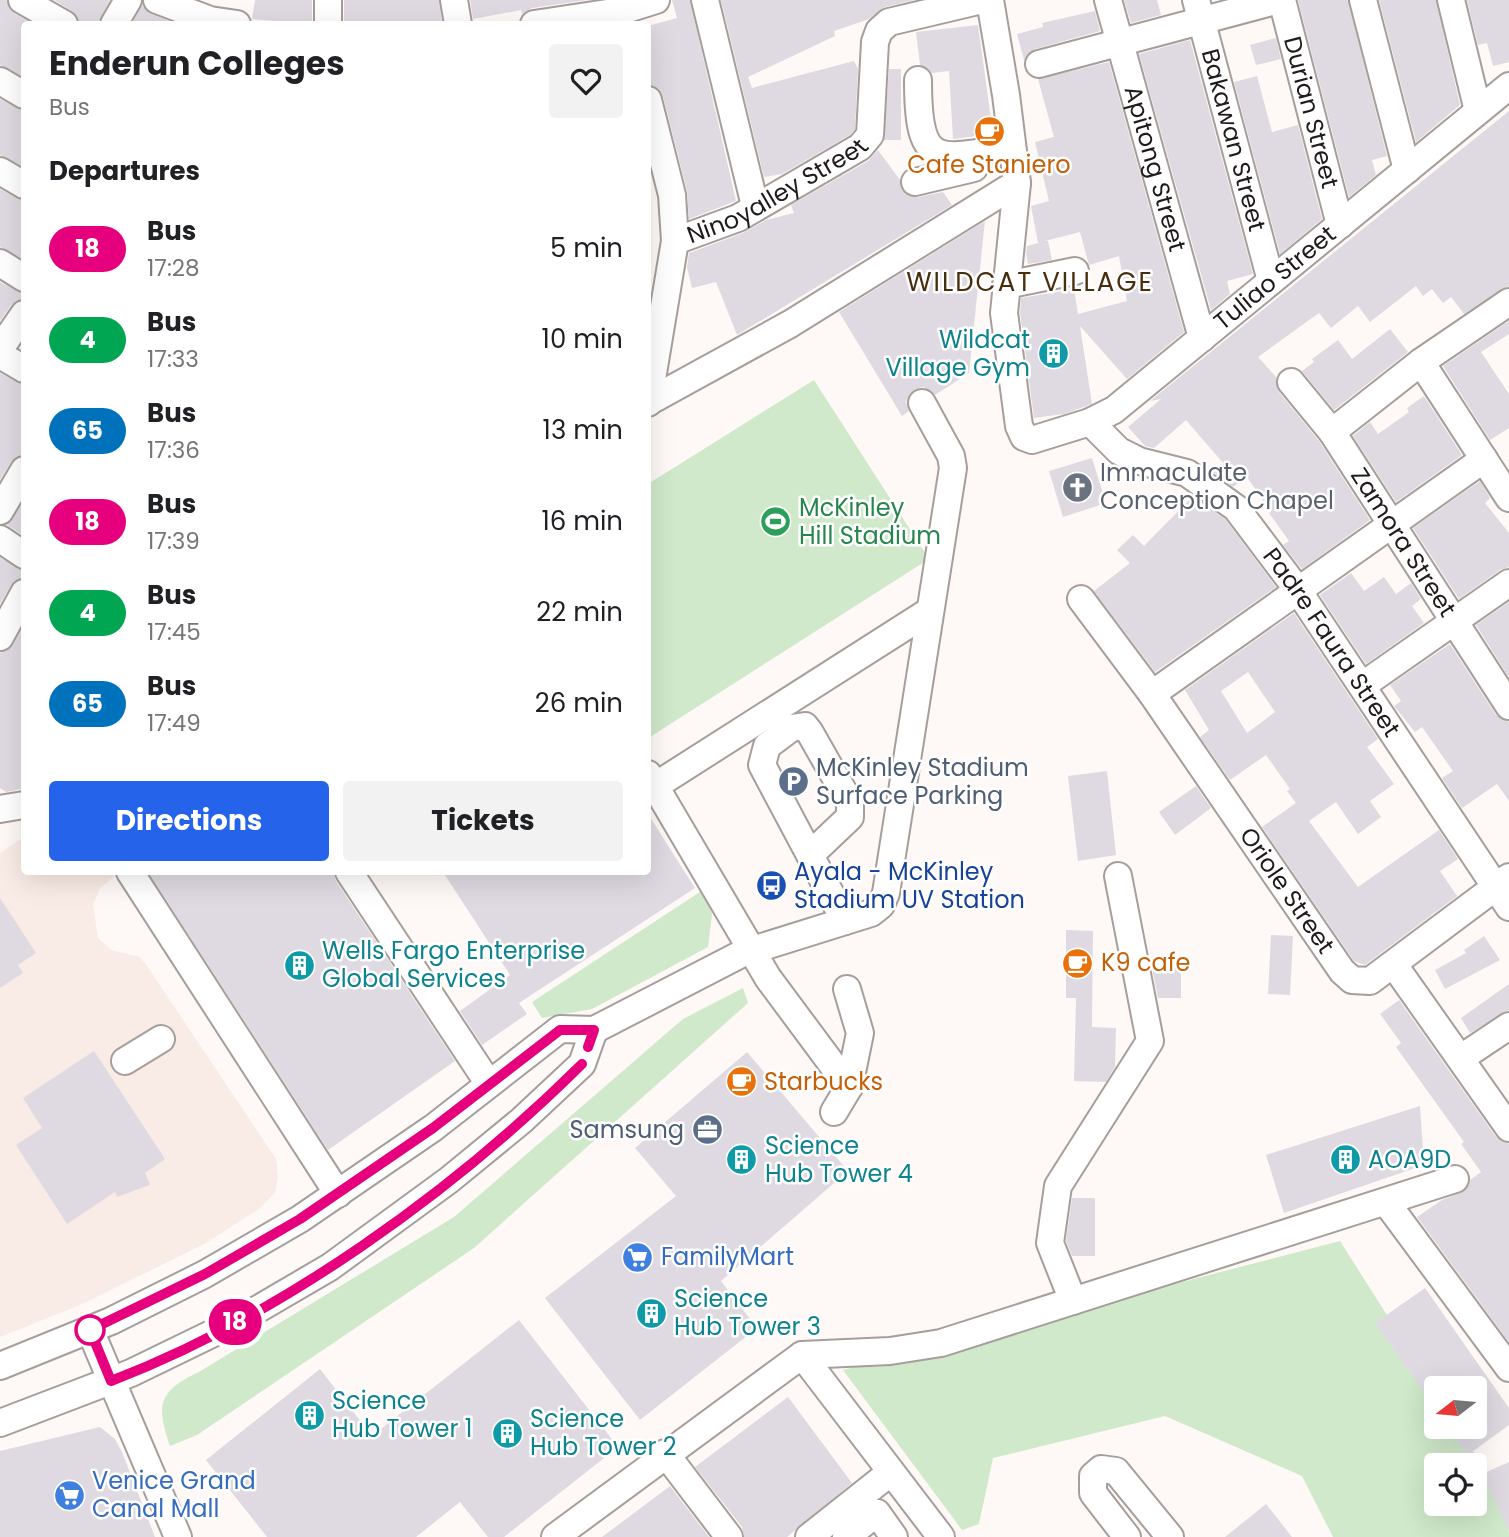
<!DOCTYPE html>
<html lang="en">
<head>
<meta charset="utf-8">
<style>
  body { margin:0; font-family:Poppins,sans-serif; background:#f2f2f2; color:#202124; height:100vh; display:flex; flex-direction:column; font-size:26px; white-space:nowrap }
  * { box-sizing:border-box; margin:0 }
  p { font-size:23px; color:#757577 }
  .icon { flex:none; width:38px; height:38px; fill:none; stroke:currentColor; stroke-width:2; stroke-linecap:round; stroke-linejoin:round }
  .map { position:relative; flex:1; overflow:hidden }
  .sheet { position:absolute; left:21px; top:21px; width:630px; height:854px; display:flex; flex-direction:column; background:#fff; border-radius:7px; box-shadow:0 7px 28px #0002 }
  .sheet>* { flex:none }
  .badge { padding:0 14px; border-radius:23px; font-size:24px; line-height:46px }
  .needle { width:46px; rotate:254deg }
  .controls { position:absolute; left:1424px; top:1376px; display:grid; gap:14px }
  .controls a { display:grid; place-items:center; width:63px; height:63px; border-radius:7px; background:#fff; box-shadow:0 7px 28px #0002; font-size:35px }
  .map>.badge { position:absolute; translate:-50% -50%; box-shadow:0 0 0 4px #fff }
  h2 { padding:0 28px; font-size:26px; line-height:63px }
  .round { display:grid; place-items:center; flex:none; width:74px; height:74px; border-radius:7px; background:#f2f2f2 }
  .overview { display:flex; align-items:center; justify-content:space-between; height:119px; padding:0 28px }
  h1 { font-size:33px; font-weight:700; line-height:52px }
  .action { display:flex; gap:14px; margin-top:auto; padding:14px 28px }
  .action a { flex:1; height:80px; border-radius:7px; background:#2563eb; color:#fff; font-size:28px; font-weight:700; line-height:80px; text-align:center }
  .action a+a { background:#f2f2f2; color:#202124 }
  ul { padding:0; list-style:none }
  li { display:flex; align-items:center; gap:21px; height:91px; padding:0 28px }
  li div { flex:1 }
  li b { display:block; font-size:26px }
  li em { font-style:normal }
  li .badge { min-width:77px; font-weight:700; text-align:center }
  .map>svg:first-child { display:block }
  .built { fill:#f9ebe6 }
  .green { fill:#d0e9ca; fill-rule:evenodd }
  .building { fill:#dfdae2; fill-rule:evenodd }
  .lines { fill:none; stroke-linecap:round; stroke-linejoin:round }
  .minor-casing { stroke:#a69e9a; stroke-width:30 }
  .minor { stroke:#fff; stroke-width:26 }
  .line-casing { stroke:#fff; stroke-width:16 }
  .line { stroke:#e6007e; stroke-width:10 }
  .stop-dot { fill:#fff; stroke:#e6007e; stroke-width:3.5 }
  .labels { text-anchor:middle; stroke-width:5; stroke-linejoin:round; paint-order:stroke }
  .street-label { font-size:24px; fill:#1f1b1a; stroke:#fff }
  .food-label { font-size:24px; fill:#c56008; stroke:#fff; text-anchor:start }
  .culture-label { font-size:24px; fill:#0d838f; stroke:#fff; text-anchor:start }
  .worship-label { font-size:24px; fill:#5b616d; stroke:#fff; text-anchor:start }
  .leisure-label { font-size:24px; fill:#27864d; stroke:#fff; text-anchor:start }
  .service-label { font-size:24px; fill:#4e5e75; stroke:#fff; text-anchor:start }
  .transit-label { font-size:24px; fill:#164399; stroke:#fff; text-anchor:start }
  .shop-label { font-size:24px; fill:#366cbe; stroke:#fff; text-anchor:start }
  .neighbourhood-label { font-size:26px; letter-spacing:2px; fill:#482e0d; stroke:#fff }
</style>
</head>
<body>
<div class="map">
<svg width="1509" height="1537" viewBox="0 0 1509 1537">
  <rect width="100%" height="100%" fill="#fef8f6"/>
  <path class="built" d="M24,837v35h87l3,5 -14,11 -7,17 5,33 13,12 28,7 6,6 131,196 2,18 -3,15 -15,16 -54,35 -126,62 -80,32v-484z"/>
  <path class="green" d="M814,380l115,179 -279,178 -2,-5v-248z
    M706,888l6,26 -4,33 -116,62 -50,9 -10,-16z
    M743,988l5,15 -274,245 -277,187 -27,11c-14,-41 -12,-55 29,-74l255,-155 229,-198z
    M1340,1241l97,153v32h20c18,28 52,78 52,111h-176l-31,-61 -137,-60 -172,42 -14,66 -17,6 -119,-160zM1437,1465h38v38h-38z"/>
  <path class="building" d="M0,0h6l8,13 19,11h-9v53l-24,-12z
    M54,0h56l-12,24h-18l-8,-13z
    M255,0h57v24l-60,-5z
    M344,0h95l3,24h-98z
    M470,0h118l-56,8 -10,6 -1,-4 -48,9z
    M672,0h18l46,201 -47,18 -2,-28 -24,-95 -4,-7 -11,-4v-59l29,-8z
    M721,0h193l-29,7 -16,12 -35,12 1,5 -87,41 4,11 102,-27 4,8 -3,60 -5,6 -68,39 -18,3z
    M1124,0h33l4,15 -30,8z
    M1298,0h50l39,156 -15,4 4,15 -27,22z
    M1379,0h57l24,105 -44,37z
    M1467,0h42v62l-16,4 -6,-23 -9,2z
    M142,5l9,9 26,10h-45z
    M1095,11l5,20 -65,18 -11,11 -7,-26 26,-7 -1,-4z
    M978,25l15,109 -40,5 -4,-68 -17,2 -12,-8 -4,-33z
    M1276,38l5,21 -25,6 -6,-20z
    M1190,40l63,234 -26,7 3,13 -19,16 -72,-256z
    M1109,62l75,270 -57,47 -47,-53 12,78 -28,10 -30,4 -14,-105 1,-15 53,-9 4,25 49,-13 -8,-45 -30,9 -9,-33 -35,9h3l4,19 -24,4 -2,-10 1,-8 11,-3 -7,-37 18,-5 -14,-59 19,-5 -16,-58z
    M889,69h12v71h-17z
    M1257,76l15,56 26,-7 24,94 -42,35 -46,-172z
    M0,99l24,12v56l-24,-12z
    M1509,111v175l-45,28 -13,-17 -8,6 -11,-14 -9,7 -7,-10 -46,36 -12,-16 -27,22 -12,-15 -61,44 18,20 3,15 40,49 51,79 -68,49 -19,-24 6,-4 -20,-28 2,-1 -24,-35 -14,10 -20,-15 11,-8 -38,-44 -32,28 -9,-2 -17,-19 33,-28 -11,2z
    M878,150l22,30 4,13 14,4 25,-5 9,13 -215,130 -21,-53 -24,6 -5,-21 2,-14 54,-20 23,-13 28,-7 -3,-8 77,-44z
    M0,189l24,12v59l-24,-13z
    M985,221l-16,152 -34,22 -12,-8 -9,3 -8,12 3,9 -7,5 -63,-104z
    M0,282l24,12v4l-13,7 -11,16z
    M1509,321v13l-28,18 28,42v34l-19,12 -47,-74z
    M1390,329l18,23 -74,58 -32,-39 12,-9 -2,-3 26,-19 14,19z
    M0,373l24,12v69l-13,8 -11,18z
    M1424,396l38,59 -66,47 -43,-66 17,-14 8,12 31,-22 -2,-4z
    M1092,458l14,45 -43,14 -14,-46z
    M1480,481l10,17 -5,5 24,30v34l-9,3 -41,29 -46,-71z
    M1193,496l32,23 51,68 -121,85 -61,-81 36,-28 -13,-13 16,-15 11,11z
    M24,500v36l-17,-11z
    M0,558l24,12v7l-13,8 -11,19z
    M1351,573l13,18 20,-14 12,17 15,-11 10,16 -9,7 12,17 -58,41 -46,-69z
    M1509,602v73l-1,1 -32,-51z
    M1294,613l84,126 -11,8 27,37 -24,17 11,16 -23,17 -22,-32 -27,19 49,66 81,-57 19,29 -18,12 17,25 -92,69 -11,-4 -92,-134 34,-24 -9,-12 3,-2 -24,-34 -36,25 -30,-43 9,-7 -24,-40zM1248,672l27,40 -28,21 -26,-42z
    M24,625v160l-3,4 -15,3 -6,-4v-135l13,-8z
    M1450,644l46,71 13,7v79l-12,-17 -35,24 -20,-30 11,-7 -31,-44 -7,5 -21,-26 7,-5 -11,-16z
    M1107,771l9,84 -38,6 -10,-85z
    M1196,786l15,22 -36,27 -16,-23z
    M648,814l47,74 -176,115 8,11 -45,31 -22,-34 50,-36 -67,-103h205z
    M148,872h185l3,9 119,180 -127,89z
    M0,898l36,55 -18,12 5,8 -23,15z
    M1066,930l27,1 -1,96 24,1 -1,39 -9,15 -32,-1 2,-83h-10z
    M1271,935l22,1 -3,59 -22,-1z
    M1484,936l16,24 -55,29 -10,-19 31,-17 -2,-3z
    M1152,968h29v30h-23z
    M1509,984v26l-39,23 -9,-15z
    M1399,1000l97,137 13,7v198l-92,-125 25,-17 24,-10 4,-10 11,-8 -20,-28 3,-2 -68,-95 5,-4 -21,-29z
    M94,1051l71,108 -20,14 5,12 -33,12 -2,-5 -48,32 -51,-79 26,-17 -19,-30z
    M747,1052l101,119 -127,110 36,47 -117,92 -95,-122 131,-102 -41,-48z
    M1420,1106l4,59 -140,48 -18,-58z
    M1072,1198h23v58h-23l-6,-15z
    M1425,1288l84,120v17l-37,27h-7l-18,-26h28v-38h-38v23l-62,-88z
    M519,1320l99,127 -114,90h-16l-28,-35 -44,35h-149l-61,-77 114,-91 52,67z
    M788,1397l64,86 -65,54h-43l-2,-10 -47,-60z
    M100,1427l15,12 7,13 33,85h-155v-86z
    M1509,1462v69l-27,-57z
    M670,1486l39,51h-107z
    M1266,1504l26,33h-67z"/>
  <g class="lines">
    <defs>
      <g id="minor">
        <path d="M22,0l42,24"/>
        <path d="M157,0l53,20 27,4"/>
        <path d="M454,0l4,24"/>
        <path d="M705,0l50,206"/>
        <path id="s1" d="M990,0l16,95 11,88 -13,130 15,113 5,11 8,3 58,-18 24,-12 395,-324"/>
        <path id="s2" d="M1108,0l94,338"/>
        <path id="s3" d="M1196,0l75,281"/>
        <path id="s4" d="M1282,0l58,225"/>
        <path d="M1363,0l44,170"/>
        <path d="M1451,0l27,111"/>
        <path d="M114,24l14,-24"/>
        <path d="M328,24v-24"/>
        <path d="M534,24l87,-13 35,-11"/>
        <path d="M1039,64l240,-64"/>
        <path d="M918,80c0,89 18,80 94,67"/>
        <path d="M0,81l24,14"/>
        <path d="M648,100l24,95 3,46 -27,162"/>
        <path d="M0,171l24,14"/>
        <path d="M915,182l59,-14"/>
        <path id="s5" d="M675,241l63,-23 122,-71 10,-12 5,-93 4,-11 10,-9 93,-22"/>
        <path d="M0,263l24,15"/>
        <path d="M1006,285l69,-14"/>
        <path d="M0,349l24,-35"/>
        <path d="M0,355l24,14"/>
        <path d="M1421,362l88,136"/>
        <path id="s6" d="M1291,382l41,50 177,274"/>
        <path d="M648,402l142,-78 227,-141"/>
        <path id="s7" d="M1090,422l29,29 20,10 48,12 49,35 61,81 212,318"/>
        <path d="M1332,432l89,-70 88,-60"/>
        <path d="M0,511l24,-41"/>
        <path d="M0,539l24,16"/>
        <path id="s8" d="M1081,599l71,95 190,277 10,9 18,1 139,-104"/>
        <path d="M0,637l24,-44"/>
        <path d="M1363,685l146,-102"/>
        <path d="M1152,694l332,-235"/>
        <path d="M648,774l120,204 81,109"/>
        <path d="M655,786l273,-174"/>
        <path d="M0,809l24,-4"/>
        <path d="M811,854l39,-37v-14l-41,-72 -4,-5 -14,2 -24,18 -5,19 83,156"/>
        <path d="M130,872l208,322"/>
        <path d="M349,872l140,212"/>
        <path d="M1394,965l115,163"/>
        <path d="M1461,1058l48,-32"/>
        <path d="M125,1061l36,-22"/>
        <path d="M834,1112l15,-25 11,-54 -13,-44"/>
        <path d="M1386,1202l123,166"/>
        <path d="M1073,1301l-23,-58 8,-57 92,-145 -32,-165"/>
        <path d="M90,1330l88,207"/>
        <path d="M802,1355l139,182"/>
        <path d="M0,1366l111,-45 94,-47 95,-55 133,-91 127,-99 34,1 149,-77 128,-40 10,-8 5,-12 67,-425 -2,-12 -29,-53"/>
        <path d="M0,1423l131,-50 105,-51 94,-55 119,-87 72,-59 61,-57 12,-34"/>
        <path d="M665,1453l64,84"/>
        <path d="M555,1537l247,-182 88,-4 51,-8 514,-164"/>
        <path d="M809,1537l82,-65"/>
        <path d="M846,1537l31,-24 17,24"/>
        <path d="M1127,1537l-34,-44v-17l8,-7 15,2 54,66"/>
      </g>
    </defs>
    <use href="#minor" class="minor-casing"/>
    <use href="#minor" class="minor"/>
  </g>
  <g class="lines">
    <defs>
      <path id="line" d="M582,1064c-129,128 -301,252 -471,317l-21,-51 115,-56 95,-55 133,-91 127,-98h34l-6,17"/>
    </defs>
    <use href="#line" class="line-casing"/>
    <use href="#line" class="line"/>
  </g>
  <defs>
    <symbol id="cafe-disc" viewBox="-11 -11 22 22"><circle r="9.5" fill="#e8710a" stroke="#fff"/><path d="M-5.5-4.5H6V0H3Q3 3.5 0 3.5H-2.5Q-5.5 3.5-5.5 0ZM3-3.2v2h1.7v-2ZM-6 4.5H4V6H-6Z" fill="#fff"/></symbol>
    <symbol id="building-disc" viewBox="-11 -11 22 22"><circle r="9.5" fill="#0f9aa8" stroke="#fff"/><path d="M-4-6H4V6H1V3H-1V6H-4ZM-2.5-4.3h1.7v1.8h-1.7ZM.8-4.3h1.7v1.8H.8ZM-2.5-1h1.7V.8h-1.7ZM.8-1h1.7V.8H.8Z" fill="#fff"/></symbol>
    <symbol id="church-disc" viewBox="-11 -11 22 22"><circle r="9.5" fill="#6b7280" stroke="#fff"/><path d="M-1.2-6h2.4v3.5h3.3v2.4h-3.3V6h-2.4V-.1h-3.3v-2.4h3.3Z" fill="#fff"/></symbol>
    <symbol id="stadium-disc" viewBox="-11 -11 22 22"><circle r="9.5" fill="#2e9e5b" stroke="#fff"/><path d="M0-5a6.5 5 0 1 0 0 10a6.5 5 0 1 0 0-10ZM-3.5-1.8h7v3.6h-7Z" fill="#fff"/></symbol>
    <symbol id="parking-disc" viewBox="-11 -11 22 22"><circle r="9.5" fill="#5c6f8a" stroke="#fff"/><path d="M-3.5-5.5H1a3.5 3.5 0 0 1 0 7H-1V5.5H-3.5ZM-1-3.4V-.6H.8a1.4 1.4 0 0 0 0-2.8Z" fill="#fff"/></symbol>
    <symbol id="bus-disc" viewBox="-11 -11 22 22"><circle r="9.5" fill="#1a4fb4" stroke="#fff"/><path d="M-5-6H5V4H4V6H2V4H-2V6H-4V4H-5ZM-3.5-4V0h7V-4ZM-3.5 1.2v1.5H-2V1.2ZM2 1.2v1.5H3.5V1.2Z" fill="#fff"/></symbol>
    <symbol id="office-disc" viewBox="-11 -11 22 22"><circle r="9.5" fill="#5c6f8a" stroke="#fff"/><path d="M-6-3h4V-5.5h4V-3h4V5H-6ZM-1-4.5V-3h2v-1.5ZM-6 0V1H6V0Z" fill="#fff"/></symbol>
    <symbol id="supermarket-disc" viewBox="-11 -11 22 22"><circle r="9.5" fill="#3f7fe0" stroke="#fff"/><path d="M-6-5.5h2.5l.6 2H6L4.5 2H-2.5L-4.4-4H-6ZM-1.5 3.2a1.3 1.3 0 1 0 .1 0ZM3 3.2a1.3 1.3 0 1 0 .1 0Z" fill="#fff"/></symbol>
  </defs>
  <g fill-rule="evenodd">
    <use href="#cafe-disc" x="972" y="114" width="35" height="35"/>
    <use href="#building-disc" x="1036" y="336" width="35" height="35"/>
    <use href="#church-disc" x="1060" y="470" width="35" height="35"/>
    <use href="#stadium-disc" x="758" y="504" width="35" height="35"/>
    <use href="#parking-disc" x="776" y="764" width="35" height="35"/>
    <use href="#bus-disc" x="754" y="868" width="35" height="35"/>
    <use href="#cafe-disc" x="1060" y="946" width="35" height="35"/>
    <use href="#building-disc" x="282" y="948" width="35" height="35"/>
    <use href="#cafe-disc" x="724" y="1064" width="35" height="35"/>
    <use href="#office-disc" x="690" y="1112" width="35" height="35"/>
    <use href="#building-disc" x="724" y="1142" width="35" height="35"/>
    <use href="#building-disc" x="1328" y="1142" width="35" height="35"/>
    <use href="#supermarket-disc" x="620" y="1240" width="35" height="35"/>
    <use href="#building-disc" x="634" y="1296" width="35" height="35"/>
    <use href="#building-disc" x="292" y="1398" width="35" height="35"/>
    <use href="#building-disc" x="490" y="1416" width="35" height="35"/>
    <use href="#supermarket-disc" x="52" y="1478" width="35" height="35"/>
  </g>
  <circle class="stop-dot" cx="90" cy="1330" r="14"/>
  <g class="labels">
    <g class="street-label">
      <text dy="8" stroke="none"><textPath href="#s4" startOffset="116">Durian Street</textPath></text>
      <text dy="8" stroke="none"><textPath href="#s3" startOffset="145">Bakawan Street</textPath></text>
      <text dy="8" stroke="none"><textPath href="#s2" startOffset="175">Apitong Street</textPath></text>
      <text dy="8" stroke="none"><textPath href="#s5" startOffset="114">Ninoyalley Street</textPath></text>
      <text dy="8" stroke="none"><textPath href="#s1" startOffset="746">Tuliao Street</textPath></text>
      <text dy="8" stroke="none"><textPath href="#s6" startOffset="196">Zamora Street</textPath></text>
      <text dy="8" stroke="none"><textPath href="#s7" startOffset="338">Padre Faura Street</textPath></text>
      <text dy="8" stroke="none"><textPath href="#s8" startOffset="357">Oriole Street</textPath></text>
    </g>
    <g class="food-label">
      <text x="989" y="173" text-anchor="middle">Cafe Staniero</text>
      <text x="1101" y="971">K9 cafe</text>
      <text x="764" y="1090">Starbucks</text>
    </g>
    <g class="culture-label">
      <text x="1030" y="348" text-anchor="end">Wildcat<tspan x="1030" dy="28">Village Gym</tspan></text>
      <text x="322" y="959">Wells Fargo Enterprise<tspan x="322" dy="28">Global Services</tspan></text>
      <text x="765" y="1154">Science<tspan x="765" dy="28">Hub Tower 4</tspan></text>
      <text x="1368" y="1168">AOA9D</text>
      <text x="674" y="1307">Science<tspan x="674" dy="28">Hub Tower 3</tspan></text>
      <text x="332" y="1409">Science<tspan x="332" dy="28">Hub Tower 1</tspan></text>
      <text x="530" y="1427">Science<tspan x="530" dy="28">Hub Tower 2</tspan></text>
    </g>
    <g class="worship-label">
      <text x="1100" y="481">Immaculate<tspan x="1100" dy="28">Conception Chapel</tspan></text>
    </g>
    <g class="leisure-label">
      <text x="799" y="516">McKinley<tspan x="799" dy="28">Hill Stadium</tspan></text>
    </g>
    <g class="service-label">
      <text x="816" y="776">McKinley Stadium<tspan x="816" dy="28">Surface Parking</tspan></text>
      <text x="684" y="1138" text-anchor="end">Samsung</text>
    </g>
    <g class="transit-label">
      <text x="794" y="880">Ayala - McKinley<tspan x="794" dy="28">Stadium UV Station</tspan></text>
    </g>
    <g class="shop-label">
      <text x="661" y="1265">FamilyMart</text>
      <text x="92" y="1489">Venice Grand<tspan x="92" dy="28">Canal Mall</tspan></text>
    </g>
    <g class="neighbourhood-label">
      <text x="1030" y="291">WILDCAT VILLAGE</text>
    </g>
  </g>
</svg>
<div class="controls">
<a><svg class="needle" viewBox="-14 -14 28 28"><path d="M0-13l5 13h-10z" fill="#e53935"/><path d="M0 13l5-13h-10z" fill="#757577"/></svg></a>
<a><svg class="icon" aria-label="locate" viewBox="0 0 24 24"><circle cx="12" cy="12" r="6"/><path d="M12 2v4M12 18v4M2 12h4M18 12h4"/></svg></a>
</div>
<b class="badge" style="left:235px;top:1322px;background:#e6007e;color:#fff">18</b>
<section class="sheet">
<div class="overview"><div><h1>Enderun Colleges</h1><p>Bus</p></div><a class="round"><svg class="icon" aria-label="heart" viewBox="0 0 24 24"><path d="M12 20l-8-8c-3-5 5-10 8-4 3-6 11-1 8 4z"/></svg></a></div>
<h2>Departures</h2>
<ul>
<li><span class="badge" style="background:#e6007e;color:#fff">18</span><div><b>Bus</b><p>17:28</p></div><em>5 min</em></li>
<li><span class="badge" style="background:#00a651;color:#fff">4</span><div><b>Bus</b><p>17:33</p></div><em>10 min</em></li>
<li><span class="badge" style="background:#0072bc;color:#fff">65</span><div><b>Bus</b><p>17:36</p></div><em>13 min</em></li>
<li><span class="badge" style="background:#e6007e;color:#fff">18</span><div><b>Bus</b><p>17:39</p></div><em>16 min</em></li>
<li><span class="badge" style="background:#00a651;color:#fff">4</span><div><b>Bus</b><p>17:45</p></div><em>22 min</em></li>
<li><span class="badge" style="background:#0072bc;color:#fff">65</span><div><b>Bus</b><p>17:49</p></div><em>26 min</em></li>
</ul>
<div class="action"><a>Directions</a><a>Tickets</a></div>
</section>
</div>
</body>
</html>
